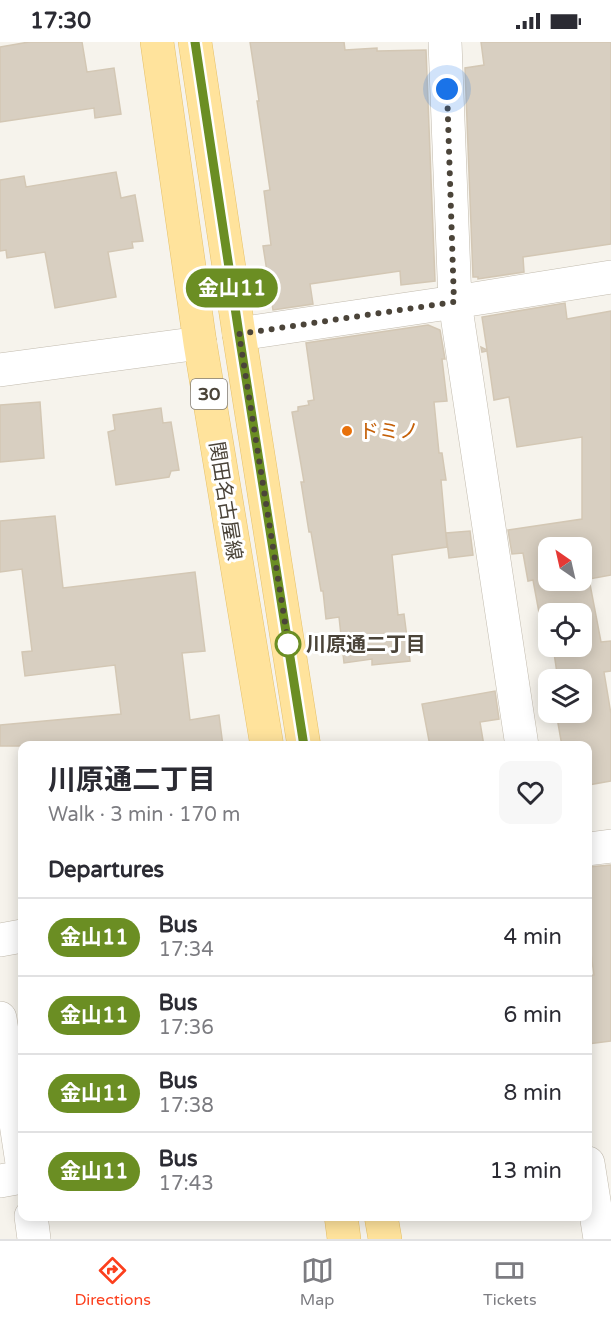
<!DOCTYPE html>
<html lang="en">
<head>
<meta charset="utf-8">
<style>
  body { margin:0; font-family:"Varela Round","Noto Sans JP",sans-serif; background:#f7f7f7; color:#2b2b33; height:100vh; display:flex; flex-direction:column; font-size:22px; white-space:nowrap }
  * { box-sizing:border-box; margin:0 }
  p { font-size:20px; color:#7c7c81 }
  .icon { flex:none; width:33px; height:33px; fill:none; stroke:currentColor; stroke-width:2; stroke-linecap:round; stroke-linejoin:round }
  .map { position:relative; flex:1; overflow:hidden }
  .drawer { position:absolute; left:18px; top:699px; width:574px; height:480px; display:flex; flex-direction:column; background:#fff; border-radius:12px; box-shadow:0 3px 15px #0003 }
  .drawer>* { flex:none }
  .badge { padding:0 12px; border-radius:20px; font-size:21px; line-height:39px }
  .needle { width:39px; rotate:326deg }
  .tools { position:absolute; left:538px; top:495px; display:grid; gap:12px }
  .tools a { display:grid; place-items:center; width:54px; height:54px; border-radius:12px; background:#fff; box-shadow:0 3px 15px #0003; font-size:30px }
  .you { position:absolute; width:30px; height:30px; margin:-15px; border:4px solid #fff; border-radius:50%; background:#1a73e8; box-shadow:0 0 0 9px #1a73e833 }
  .map>.badge { position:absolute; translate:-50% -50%; box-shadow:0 0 0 3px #fff }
  h2 { padding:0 30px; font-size:22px; line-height:54px }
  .round { display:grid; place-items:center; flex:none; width:63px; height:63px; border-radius:12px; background:#f7f7f7 }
  .summary { display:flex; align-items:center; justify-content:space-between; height:102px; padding:0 30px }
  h1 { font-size:28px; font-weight:700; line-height:45px }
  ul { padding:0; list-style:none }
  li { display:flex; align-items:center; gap:18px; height:78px; padding:0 30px; border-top:2px solid #e1e1e2 }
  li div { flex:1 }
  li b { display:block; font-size:22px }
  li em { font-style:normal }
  li .badge { min-width:66px; font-weight:700; text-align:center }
  .status { display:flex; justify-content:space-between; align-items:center; height:42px; padding:0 30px; background:#fff; direction:ltr }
  .status svg { height:16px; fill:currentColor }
  .dock { display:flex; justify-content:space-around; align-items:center; height:84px; border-top:2px solid #e1e1e2; background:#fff; font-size:16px; color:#7c7c81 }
  .dock a { display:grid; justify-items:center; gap:3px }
  .dock .on { color:#fc3f1d }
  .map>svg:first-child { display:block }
  .building { fill:#d8cfc1; stroke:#d3c7b4; stroke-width:1.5; fill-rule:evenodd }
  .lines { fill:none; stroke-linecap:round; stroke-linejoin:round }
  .street-casing { stroke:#c2bbae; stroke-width:34 }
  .primary-casing { stroke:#e6c16a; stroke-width:34 }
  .street { stroke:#fff; stroke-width:33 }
  .primary { stroke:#ffe39c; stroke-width:33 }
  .line-casing { stroke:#fff; stroke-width:14 }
  .line { stroke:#6b8e23; stroke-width:9 }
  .walk { stroke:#4b4439; stroke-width:6; stroke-dasharray:0 10.8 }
  .food-dot { fill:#e8710a; stroke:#fff; stroke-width:2 }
  .stop-dot { fill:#fff; stroke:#6b8e23; stroke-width:3 }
  .labels { text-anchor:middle; stroke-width:6; stroke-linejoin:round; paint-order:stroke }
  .shield { fill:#fff; stroke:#817c74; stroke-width:1.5 }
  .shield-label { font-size:18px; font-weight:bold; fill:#4b4439 }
  .food-label { font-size:20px; fill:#c56008; stroke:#fff; text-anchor:start }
  .street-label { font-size:20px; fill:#4b4439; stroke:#fff }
  .stop-label { font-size:20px; font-weight:bold; fill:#4b4439; stroke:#fff; text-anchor:start }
</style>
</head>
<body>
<div class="status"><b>17:30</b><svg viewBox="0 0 49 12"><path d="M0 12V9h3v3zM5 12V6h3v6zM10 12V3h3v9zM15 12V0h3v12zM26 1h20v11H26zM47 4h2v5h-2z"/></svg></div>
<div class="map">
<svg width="611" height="1197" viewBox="0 0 611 1197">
  <rect width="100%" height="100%" fill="#f6f3ec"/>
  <path class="building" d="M29,0h53l5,30 27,-4 7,46 -26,4 -1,-10 -94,14v-75z
    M250,0h94l1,8 32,-2v3l49,-1 9,231 -34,4 -1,-14 -90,13 3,20 -40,6 -10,-64 8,-1 -7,-54 6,-1 -13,-89h2z
    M481,0h130v202l-88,13 1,15 -46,7v-2h-5l-8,-209 19,-3z
    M116,130l5,26 14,-3 8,46 -11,1 1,6 -25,4 8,45 -61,11 -10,-56 -38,6 -1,-8 -6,1v-71l24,-4 2,11z
    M565,261l2,16 44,-8v264l-22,4 12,63 10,-1v30l-7,1 7,42v67l-23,4v-39h-26l-6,-34h26v-32h-24l-5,-34h29v-32h-33v31h-4l-12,-65 -5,1 -5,-28 -11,1 -4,-24 74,-11v-82l-65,10 -8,-50 -15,3 -7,-49 -5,1 -1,-5 6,3 -5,-33zM549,506h33v32h-33z
    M428,283l12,5 5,29h-3l5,42 -13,1 5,51h3l4,27h-5l6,67 -55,8 6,60 6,-1 6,47 -38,4v-6l-28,4 -5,-46 -13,2 -3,-28h-2l-10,-59h-2l-8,-50h3l-12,-70 6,-1v-4l11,-2 -1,-4 6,-1 -8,-57z
    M40,360l4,56 -44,4v-57z
    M161,366l2,15 8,-1 8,48 -8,1 -2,6 -53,8 -8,-53 7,-2 -2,-15z
    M55,474l8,72 132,-16 10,79 -23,2 8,67 29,-5 4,31h-223v-21l121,-11 -6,-49 -90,11 -3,-24 10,-1 -10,-82 -22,3v-51z
    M470,489l3,24 -24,3 -3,-25z
    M495,649l4,28 -19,3 4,24h-54l-8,-42z
    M611,823v176l-23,3v-68l6,-1 -6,-43v-65z"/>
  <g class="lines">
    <defs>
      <path id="street" d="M445,0l10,260 67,444
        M239,292l216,-32 156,-25
        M0,328l200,-27
        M588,807l23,-3
        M0,898l22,-4
        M0,976l22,145
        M588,1121l12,76
        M0,1139l22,-4
        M31,1174l3,23"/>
      <path id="primary" d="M157,0l43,301 67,403
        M195,0l44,292 65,412
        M341,1174l3,23
        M381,1174l4,23"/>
    </defs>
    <use href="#street" class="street-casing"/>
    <use href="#primary" class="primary-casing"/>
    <use href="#street" class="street"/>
    <use href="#primary" class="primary"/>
  </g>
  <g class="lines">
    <defs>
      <path id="line" d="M195,0l44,292 65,412"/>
    </defs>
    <use href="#line" class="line-casing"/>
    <use href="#line" class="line"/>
    <path class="walk" d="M288,602l2,10 -51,-320 215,-32 -7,-213"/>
  </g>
  <circle class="food-dot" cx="347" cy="389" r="6"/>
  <circle class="stop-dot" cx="288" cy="602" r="12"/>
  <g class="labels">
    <rect class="shield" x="191" y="337" width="36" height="30" rx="4.5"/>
    <g class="shield-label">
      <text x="209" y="358">30</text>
    </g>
    <g class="food-label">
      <text x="359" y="396">ドミノ</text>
    </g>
    <g class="street-label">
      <text transform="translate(226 459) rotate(81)" y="7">関田名古屋線</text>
    </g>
    <g class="stop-label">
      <text x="306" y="609">川原通二丁目</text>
    </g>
  </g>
</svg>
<div class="tools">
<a><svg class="needle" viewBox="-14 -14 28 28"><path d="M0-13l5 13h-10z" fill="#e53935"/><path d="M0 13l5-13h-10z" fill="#7c7c81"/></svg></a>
<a><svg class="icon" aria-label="locate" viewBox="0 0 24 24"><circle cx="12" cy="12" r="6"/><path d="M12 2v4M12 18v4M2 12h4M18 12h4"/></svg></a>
<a><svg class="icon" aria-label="layers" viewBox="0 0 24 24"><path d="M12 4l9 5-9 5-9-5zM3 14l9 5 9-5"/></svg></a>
</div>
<div class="you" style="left:447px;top:47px"></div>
<b class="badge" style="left:232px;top:246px;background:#6b8e23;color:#fff">金山11</b>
<section class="drawer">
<div class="summary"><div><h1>川原通二丁目</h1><p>Walk · 3 min · 170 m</p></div><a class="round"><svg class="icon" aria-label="heart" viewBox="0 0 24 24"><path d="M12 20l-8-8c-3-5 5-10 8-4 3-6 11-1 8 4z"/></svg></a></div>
<h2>Departures</h2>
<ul>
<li><span class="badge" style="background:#6b8e23;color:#fff">金山11</span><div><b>Bus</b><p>17:34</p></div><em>4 min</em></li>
<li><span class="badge" style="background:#6b8e23;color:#fff">金山11</span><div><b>Bus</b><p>17:36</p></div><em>6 min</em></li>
<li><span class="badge" style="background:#6b8e23;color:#fff">金山11</span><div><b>Bus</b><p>17:38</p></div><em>8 min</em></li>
<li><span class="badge" style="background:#6b8e23;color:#fff">金山11</span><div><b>Bus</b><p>17:43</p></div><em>13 min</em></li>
</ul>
</section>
</div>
<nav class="dock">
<a class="on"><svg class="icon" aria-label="directions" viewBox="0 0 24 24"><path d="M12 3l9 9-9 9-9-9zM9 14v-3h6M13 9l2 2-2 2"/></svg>Directions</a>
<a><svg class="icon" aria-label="map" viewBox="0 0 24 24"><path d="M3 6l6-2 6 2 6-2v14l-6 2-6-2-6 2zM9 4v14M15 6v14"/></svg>Map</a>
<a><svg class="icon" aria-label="tickets" viewBox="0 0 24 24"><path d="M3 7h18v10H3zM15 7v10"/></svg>Tickets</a>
</nav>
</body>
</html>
